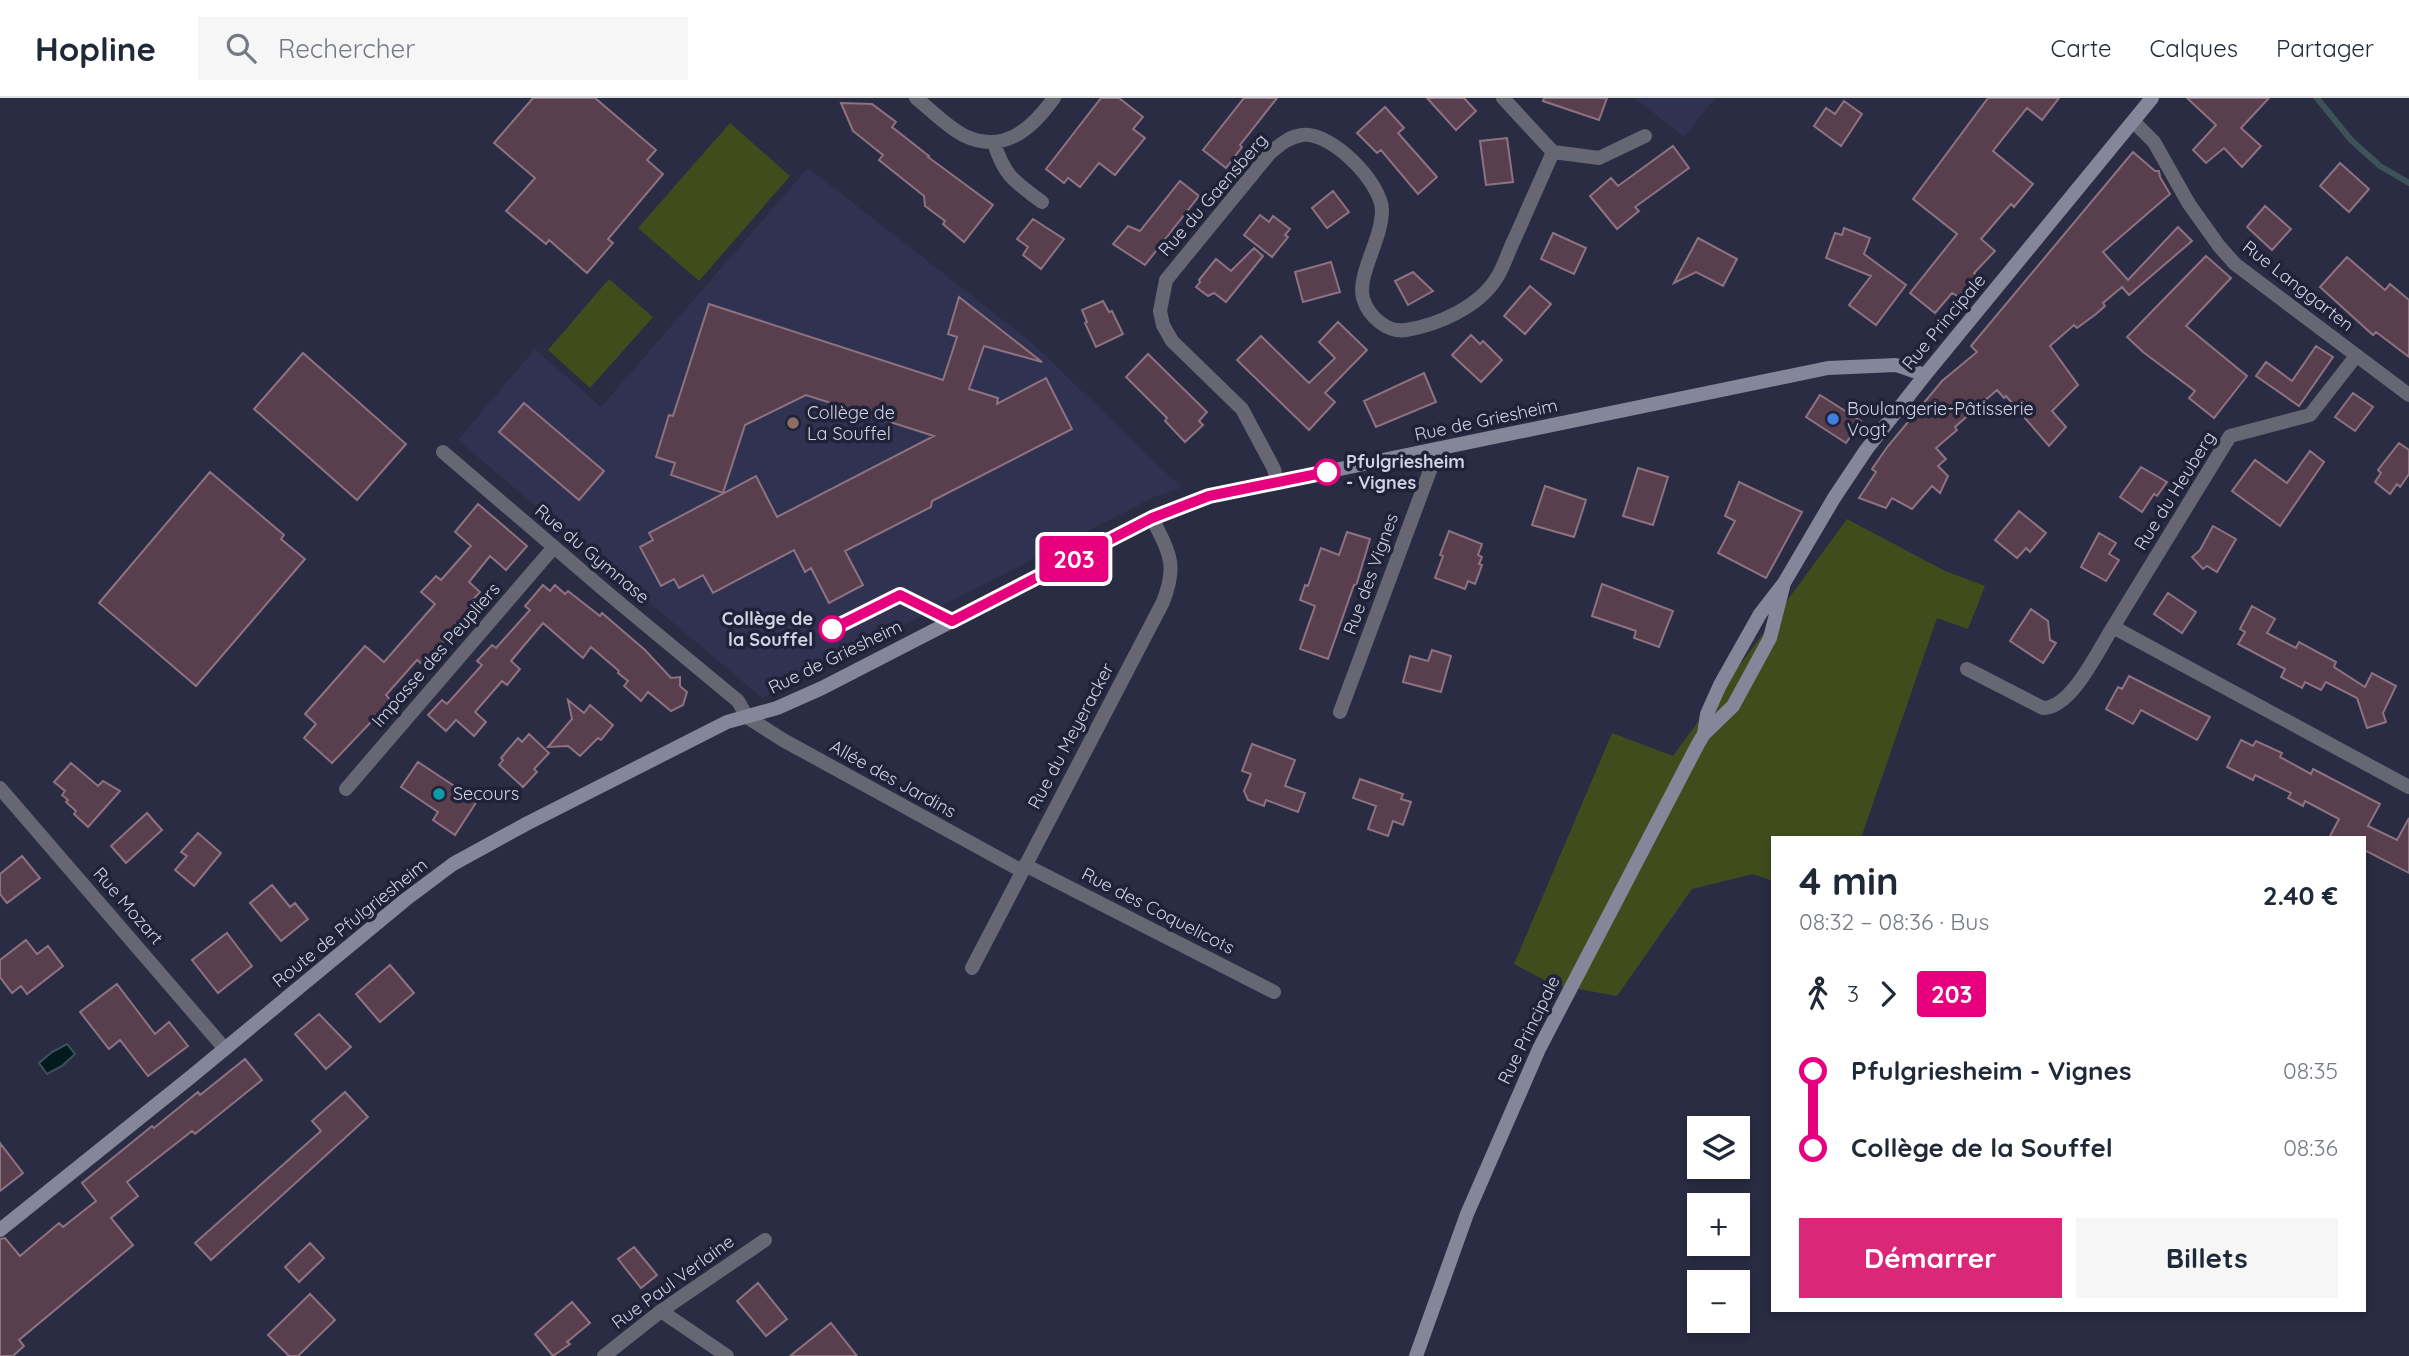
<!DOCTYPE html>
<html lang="fr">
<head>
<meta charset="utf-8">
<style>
  body { margin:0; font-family:Quicksand,sans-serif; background:#f6f6f7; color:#1f2937; height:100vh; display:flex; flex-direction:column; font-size:26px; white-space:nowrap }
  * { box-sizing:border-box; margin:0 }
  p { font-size:23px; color:#747a83 }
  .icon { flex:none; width:38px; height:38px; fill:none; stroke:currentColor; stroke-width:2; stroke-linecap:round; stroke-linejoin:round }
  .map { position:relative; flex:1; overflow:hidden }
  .sheet { position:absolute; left:1771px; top:738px; width:595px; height:476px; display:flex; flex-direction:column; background:#fff; border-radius:0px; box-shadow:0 4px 10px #0003 }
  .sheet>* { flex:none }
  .badge { padding:0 14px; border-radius:5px; font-size:24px; line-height:46px }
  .fabs { position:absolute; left:1687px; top:1018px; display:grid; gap:14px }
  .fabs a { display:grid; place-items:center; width:63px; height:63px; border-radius:0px; background:#fff; box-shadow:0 4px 10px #0003; font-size:35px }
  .map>.badge { position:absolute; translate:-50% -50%; box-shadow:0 0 0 4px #fff }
  .legs { display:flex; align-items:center; gap:10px; height:77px; padding:0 28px; font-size:23px }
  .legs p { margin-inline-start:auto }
  .summary { display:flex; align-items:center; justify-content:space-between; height:119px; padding:0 28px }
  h1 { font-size:38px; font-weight:700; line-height:52px }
  .button { display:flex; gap:14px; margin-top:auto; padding:14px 28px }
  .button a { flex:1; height:80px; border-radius:0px; background:#db2777; color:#fff; font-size:28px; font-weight:700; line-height:80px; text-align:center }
  .button a+a { background:#f6f6f7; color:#1f2937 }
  ul { padding:0 28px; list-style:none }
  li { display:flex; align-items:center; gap:24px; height:77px; font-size:26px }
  li i { display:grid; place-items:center; width:10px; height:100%; margin:0 9px; background:currentColor }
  li i::after { content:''; width:18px; height:18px; margin:-9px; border:5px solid; border-radius:50%; background:#fff }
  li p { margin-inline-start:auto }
  li:first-child i { background:linear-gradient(#0000 50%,currentColor 0) }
  li:last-child i { background:linear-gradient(currentColor 50%,#0000 0) }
  header { display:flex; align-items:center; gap:42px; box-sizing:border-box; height:98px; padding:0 35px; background:#fff; border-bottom:2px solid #e0e1e3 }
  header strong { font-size:33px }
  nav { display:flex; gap:38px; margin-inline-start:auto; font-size:24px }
  .search { width:490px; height:63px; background:#f6f6f7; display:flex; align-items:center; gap:18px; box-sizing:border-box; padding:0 24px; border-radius:0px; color:#747a83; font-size:26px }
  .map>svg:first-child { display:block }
  .built { fill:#2f3351 }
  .green { fill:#414c1d }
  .water { fill:#001a1e; stroke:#3e5259; stroke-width:2 }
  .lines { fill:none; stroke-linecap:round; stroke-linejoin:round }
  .stream { stroke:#3e5259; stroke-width:6 }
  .building { fill:#593f4d; stroke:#8e7281; stroke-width:2 }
  .street { stroke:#666773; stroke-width:14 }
  .secondary { stroke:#858699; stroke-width:14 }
  .line-1-casing { stroke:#fff; stroke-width:16 }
  .line-1 { stroke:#e6007e; stroke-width:10 }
  .shop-dot { fill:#3f7fe0; stroke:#1f2238; stroke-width:2.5 }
  .education-dot { fill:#8d6e63; stroke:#1f2238; stroke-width:2.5 }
  .stop-1-dot { fill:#fff; stroke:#e6007e; stroke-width:3.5 }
  .culture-dot { fill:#0f9aa8; stroke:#1f2238; stroke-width:2.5 }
  .labels { text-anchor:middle; stroke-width:7; stroke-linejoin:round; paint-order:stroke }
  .street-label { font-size:18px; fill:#d0d3e2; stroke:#1f2238 }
  .poi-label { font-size:18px; fill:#d0d3e2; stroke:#1f2238; text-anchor:start }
  .stop-label { font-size:18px; font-weight:bold; fill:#d0d3e2; stroke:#1f2238; text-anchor:start }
</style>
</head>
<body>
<header>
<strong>Hopline</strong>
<div class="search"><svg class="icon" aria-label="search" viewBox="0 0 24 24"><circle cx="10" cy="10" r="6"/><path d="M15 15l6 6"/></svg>Rechercher</div>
<nav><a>Carte</a><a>Calques</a><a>Partager</a></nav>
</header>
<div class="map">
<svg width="2409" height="1258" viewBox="0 0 2409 1258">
  <rect width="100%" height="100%" fill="#292c43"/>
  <path class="built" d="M1635,0h80l-31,39z
    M808,70l222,173 152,147 -26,8 -394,202 -304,-258 77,-91 66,58z"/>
  <path class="green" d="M730,25l60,53 -91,105 -61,-53z
    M609,181l44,38 -63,71 -42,-38z
    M1847,421l98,52 40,15 -17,43 -31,-11 -76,220h-88v43l-20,-7 -61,15 -75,107 -65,-12 -38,-20 98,-231 61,23z"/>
  <path class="water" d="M67,946l8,10 -13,12 -15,8 -8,-11 13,-11z"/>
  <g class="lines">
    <path class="stream" d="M2317,0l34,42 29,26 29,17"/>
  </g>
  <path class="building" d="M533,0h62l61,52 -9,10 16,14 -55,65 5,4 -26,30 -38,-33 -3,4 -40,-33 29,-33 -41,-35z
    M1101,0h18l24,19 -10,12 12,9 -30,37 -16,-12 -19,24 -12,-9 -4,5 -18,-14z
    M1244,0h33l-37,47 2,2 -16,21 -23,-18z
    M1427,0h37l12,13 -20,19z
    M1544,0h63l-8,22 -56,-19z
    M1988,0h71l-17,22 -15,-12 -34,43 40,33 -19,23 -3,-3 -30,35 14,12 -21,22 4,4 -17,21 -9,-5 -17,20 -25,-20 47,-59 -44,-35z
    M2187,0h82l-28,30 20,18 -19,21 -18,-19 -18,15 -13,-13 23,-25z
    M1844,3l18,13 -21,32 -27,-20 12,-18 9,6z
    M841,5l31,1 24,18 -4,5 37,29 -1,1 65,48 -29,37 -21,-18 2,-3 -20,-15 -1,-10 -45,-36 4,-5 -30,-24z
    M1385,9l19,21 -6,5 39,44 -19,17 -37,-44 -4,3 -20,-20z
    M1507,40l6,44 -27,3 -6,-44z
    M1673,48l16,22 -54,39 4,4 -22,18 -27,-33 21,-18 7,8z
    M2133,54l22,19h4l1,6 10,17 -67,58 25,28 50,-53 14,14 -63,54 -7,-8 -19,16 2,3 -9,8 -19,14 -3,-3 -24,21 28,39 -26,26 14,16 -17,19 -43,-50 -2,2 -7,-8 -42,37 2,3 -21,18 10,11 -8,7 10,10 -8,17 -8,-7 -20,23 -20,-11 -6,10 -27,-10 17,-26 -4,-3 16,-23 54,-65 35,-29 -6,-6z
    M2340,65l29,26 -20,23 -29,-26z
    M1180,83l19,15 -54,69 -32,-21 15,-18 12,5z
    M1333,93l16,21 -22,16 -15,-20z
    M2265,108l26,23 -19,21 -25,-23z
    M1260,117l9,7 4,-6 17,13 -5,6 3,2 -16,20 -28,-22z
    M1033,121l31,20 -23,30 -18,-14 5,-8 -11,-8z
    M1844,130l26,10 -6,16 42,31 -30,40 -27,-20 22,-29 -45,-18 9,-25 7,2z
    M1553,135l33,15 -12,26 -33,-15z
    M1698,140l39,21 -14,27 -27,-14 -22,11z
    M1254,150l9,8 -37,46 -12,-9 -6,3 -12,-9 4,-5 -1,-2 17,-21 15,12z
    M2206,158l25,22 -45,48 61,50 -33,42 -25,-20 6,-7 -52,-39 -16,-15z
    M2347,159l38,33 5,-6 19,16v57l-33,-25 -3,3 -53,-48z
    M1331,164l9,30 -37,10 -8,-30z
    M1413,174l20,19 -25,14 -13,-24z
    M1530,188l21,18 -26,30 -21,-18z
    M959,199l83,65 -58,-16 -15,43 29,9 -1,6 49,-26 26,51 -140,72 -1,6 -86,44 18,34 -34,18 -18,-35 -6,4 -11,-22 -81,43 -10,-18 -24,13 -5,-9 -13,7 -21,-39 13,-7 -4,-7 107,-57 21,41 157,-81 -128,-41 -61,30 -22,68 -52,-18 4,-12 -19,-6 13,-42 4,1 36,-112 234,76 14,-43 -9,-3z
    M1103,203l6,11 3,-1 11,23 -27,13 -11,-24 2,-1 -5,-12z
    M1338,224l29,28 -42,43 10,9 -26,28 -72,-70 24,-24 48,47 26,-25 -16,-16z
    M1471,237l9,9 3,-3 19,19 -21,22 -29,-27z
    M2316,248l17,11 -34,49 -43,-30 10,-14 26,19z
    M303,255l103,91 -49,56 -103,-91z
    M1148,256l59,58 -8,9 4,4 -18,17 -20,-21 2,-3 -41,-41z
    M1424,275l12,29 -60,25 -12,-26z
    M2353,295l20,14 -18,24 -20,-14z
    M1820,297l41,26 -15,22 -40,-26z
    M524,305l80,68 -25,29 -80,-68z
    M2399,345l10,7v24l-9,13 -3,-3 -7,10 -15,-12 6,-9 -3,-3z
    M2310,353l14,11 -44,64 -48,-35 23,-31 32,23z
    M2141,369l26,15 -10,14 -3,-2 -12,18 -22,-15z
    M1638,370l30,9 -15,48 -30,-9z
    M210,374l74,63 -3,4 24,20 -109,127 -97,-83z
    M1739,384l63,30 -36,66 -48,-25 17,-32 -10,-5z
    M1545,388l41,14 -12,37 -42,-12z
    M478,406l49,42 -21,24 -16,-14 -21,26 11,10 -11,12 4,4 -50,57 -6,-5 -31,35 5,6 -59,62 -28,-25 12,-14 -11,-10 60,-68 19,16 51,-58 -14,-12 15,-16 5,4 30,-34 -16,-14z
    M2019,413l27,22 -16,19 -4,-4 -9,10 -22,-18z
    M2213,428l23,13 -19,33 -10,-6 -4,3 -11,-12 8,-7z
    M1449,433l33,13 -4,11 4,2 -3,7 3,1 -7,19 -7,-3 -3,8 -30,-11 8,-22 -3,-1z
    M1347,434l23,7 -14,47 -2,-1 -26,74 -28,-10 15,-43 -15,-6 5,-15 3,1 13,-38 18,7z
    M2099,435l17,10 -7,11 10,6 -13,21 -25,-14z
    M1602,486l71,27 -14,36 -25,-9 2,-7 -44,-15z
    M543,487l7,6 5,-6 10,9 3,-3 32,25 2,-3 43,37 26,28 9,-1v9l7,6 -4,13 -12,6 -23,-19 -7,9 -17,-15 4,-5 -10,-8 1,-2 -28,-24 -8,11 -40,-35 -32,38 9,8 -13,16 -5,-4 -27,31 11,10 -12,14 -18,-16 -10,11 -18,-16 14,-15 5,4 35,-39 -5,-4 15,-16 4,3 34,-38 -5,-4z
    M2168,495l28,19 -14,21 -28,-19z
    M2252,508l23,13 -8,14 29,15 3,-6 37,20 -2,5 31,20 7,-14 24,13 -13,27 3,9 -19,6 -10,-30 -31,-16 -5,8 -16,-8 -3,6 -21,-11 4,-8 -47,-25 7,-12 -5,-3z
    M2031,511l17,12 2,19 6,3 -13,20 -33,-22z
    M1432,552l19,6 -10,36 -38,-10 7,-26 18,5z
    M2129,578l81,41 -13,23 -56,-30 -8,14 -27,-15 12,-22 4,2z
    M568,602l16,13 6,-8 23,20 -12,15 -3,-2 -18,18 -12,-10 -20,1 24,-28z
    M529,636l20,19 -15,16 3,3 -14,15 -24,-22 4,-5 -2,-2 17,-20 4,4z
    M2241,642l12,6 3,-5 26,12 -2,4 31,17 2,-5 67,35 -12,22 29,14 12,-22v55l-45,-23v-12h-35l10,-19 -34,-18 -2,5 -15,-8 3,-5 -36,-18 -2,5 -26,-13z
    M1252,646l43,16 -10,26 20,7 -7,19 -32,-12 -2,6 -16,-6 -4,-9 7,-17 -9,-3z
    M418,664l59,39 -22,34 -22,-15 5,-8 -37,-25z
    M71,665l27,23 5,-5 17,10 -32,36 -14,-13 2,-3 -10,-9 2,-2 -6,-5 3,-4 -11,-9z
    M1360,681l43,15 -2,5 10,3 -8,23 -10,-4 -5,15 -20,-7 8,-23 -23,-8z
    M147,715l15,17 -36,33 -15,-17z
    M198,735l23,20 -27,33 -19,-16 12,-14 -6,-4z
    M22,758l18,22 -33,25 -7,-9v-20z
    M272,787l18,22 5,-4 13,16 -27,22 -31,-38z
    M227,835l25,33 -34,27 -26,-33z
    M26,842l11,14 11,-8 15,20 -36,28 -6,-8 -9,7 -12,-16v-17z
    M390,867l24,28 -34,29 -24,-28z
    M117,886l38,50 14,-12 19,24 -40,30 -28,-36 -11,9 -29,-37z
    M319,916l32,33 -25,22 -31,-35z
    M245,961l17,21 -67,54 -3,-3 -65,51 11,14 -27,22 22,27 -114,95 5,6 -11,10h-13v-117l5,-1 15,18 39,-33 4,4 33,-26 -14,-18 70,-57 2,2 44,-36 2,3z
    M345,994l23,25 -157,143 -16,-17 126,-112 -9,-10z
    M0,1045l23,30 -23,18z
    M310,1145l14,15 -25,24 -14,-15z
    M634,1149l23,28 -16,13 -23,-29z
    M758,1185l29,36 -21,17 -29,-35z
    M310,1196l25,26 -37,36h-9l-21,-21z
    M572,1204l18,21 -23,19 3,2 -17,12 -18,-22z
    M831,1225l26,33h-67z"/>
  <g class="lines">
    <path class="street" d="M916,0c15,12 30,28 47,37 40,20 69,-6 91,-37
      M1503,0l50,54
      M2134,24l20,20 35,62 30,42 16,18 174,131
      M994,45c11,34 20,38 48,59
      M1553,54l46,6 46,-22
      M2356,258l-46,59 -80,21 -117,191 296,160
      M443,354l167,143 128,106 9,16 36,23 239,131
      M1277,384l-3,-13 -32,-60 -70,-68 -9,-16 -3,-14 6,-31 104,-127c10,-8 18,-16 32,-18 29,-4 79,47 80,75 0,30 -25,64 -19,88 5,18 24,35 43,32 32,-5 72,-23 90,-51 8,-12 12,-27 18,-39 13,-30 26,-59 39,-88
      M1967,571l76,39c29,0 55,-58 70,-81
      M1340,614l98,-263
      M0,690l225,261
      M346,691l208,-242
      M1025,767l249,127
      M972,870l191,-366c15,-39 6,-49 -11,-84
      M661,1213l66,45
      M604,1258l57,-45 104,-71"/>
    <path class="secondary" d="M1704,636l3,-20 13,-29 40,-71 24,-31 50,-85 32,-48 59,-75 227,-277
      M0,1132l192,-154 213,-176 48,-36 73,-40 201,-102 50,-14 45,-20 330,-170 57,-22 619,-128 68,-3 29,10
      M1416,1258l51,-142 72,-165 159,-305 6,-10 29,-28 37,-68 14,-55"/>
  </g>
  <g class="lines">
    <defs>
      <path id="line-1" d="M832,531l68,-34 52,26 200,-103 57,-22 118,-24"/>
    </defs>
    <use href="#line-1" class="line-1-casing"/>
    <use href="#line-1" class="line-1"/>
  </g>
  <circle class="shop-dot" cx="1833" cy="321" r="7"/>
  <circle class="education-dot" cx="793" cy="325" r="7"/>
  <g class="stop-1-dot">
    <circle cx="1327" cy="374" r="12"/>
    <circle cx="832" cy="531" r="12"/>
  </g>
  <circle class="culture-dot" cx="439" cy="696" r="7"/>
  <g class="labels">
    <g class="street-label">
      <text transform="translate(1213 97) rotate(-49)" y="6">Rue du Gaensberg</text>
      <text transform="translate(2298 188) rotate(38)" y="6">Rue Langgarten</text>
      <text transform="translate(1944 224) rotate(-50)" y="6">Rue Principale</text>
      <text transform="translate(1486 322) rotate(-12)" y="6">Rue de Griesheim</text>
      <text transform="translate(2175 393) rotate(-58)" y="6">Rue du Heuberg</text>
      <text transform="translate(592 456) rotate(40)" y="6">Rue du Gymnase</text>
      <text transform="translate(1371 476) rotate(-70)" y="6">Rue des Vignes</text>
      <text transform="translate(436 557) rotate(-49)" y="6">Impasse des Peupliers</text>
      <text transform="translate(835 559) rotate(-26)" y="6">Rue de Griesheim</text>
      <text transform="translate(1071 638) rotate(-62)" y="6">Rue du Meyeracker</text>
      <text transform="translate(893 681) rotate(29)" y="6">Allée des Jardins</text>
      <text transform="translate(128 808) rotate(49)" y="6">Rue Mozart</text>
      <text transform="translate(1158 813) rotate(27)" y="6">Rue des Coquelicots</text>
      <text transform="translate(350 825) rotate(-39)" y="6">Route de Pfulgriesheim</text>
      <text transform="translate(1529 932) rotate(-64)" y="6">Rue Principale</text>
      <text transform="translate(673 1184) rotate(-36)" y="6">Rue Paul Verlaine</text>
    </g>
    <g class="poi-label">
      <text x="1847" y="317">Boulangerie-Pâtisserie<tspan x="1847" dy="21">Vogt</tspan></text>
      <text x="807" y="321">Collège de<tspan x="807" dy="21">La Souffel</tspan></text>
      <text x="453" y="702">Secours</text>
    </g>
    <g class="stop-label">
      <text x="1346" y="370">Pfulgriesheim<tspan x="1346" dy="21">- Vignes</tspan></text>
      <text x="813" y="527" text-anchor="end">Collège de<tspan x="813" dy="21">la Souffel</tspan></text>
    </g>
  </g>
</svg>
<div class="fabs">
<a><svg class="icon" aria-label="layers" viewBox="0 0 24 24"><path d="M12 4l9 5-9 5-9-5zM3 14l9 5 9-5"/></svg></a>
<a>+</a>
<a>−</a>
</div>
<b class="badge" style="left:1074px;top:461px;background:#e6007e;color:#fff">203</b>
<section class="sheet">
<div class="summary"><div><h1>4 min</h1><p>08:32 – 08:36 · Bus</p></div><b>2.40 €</b></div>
<div class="legs"><svg class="icon" aria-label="walk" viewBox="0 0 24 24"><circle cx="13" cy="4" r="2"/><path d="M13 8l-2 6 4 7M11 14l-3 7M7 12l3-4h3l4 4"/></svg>3<svg class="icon" aria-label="forward" viewBox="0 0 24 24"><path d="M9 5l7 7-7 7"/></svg><b class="badge" style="background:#e6007e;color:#fff">203</b></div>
<ul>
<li><i style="color:#e6007e"></i><b>Pfulgriesheim - Vignes</b><p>08:35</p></li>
<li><i style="color:#e6007e"></i><b>Collège de la Souffel</b><p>08:36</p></li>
</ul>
<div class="button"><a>Démarrer</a><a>Billets</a></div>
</section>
</div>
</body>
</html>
